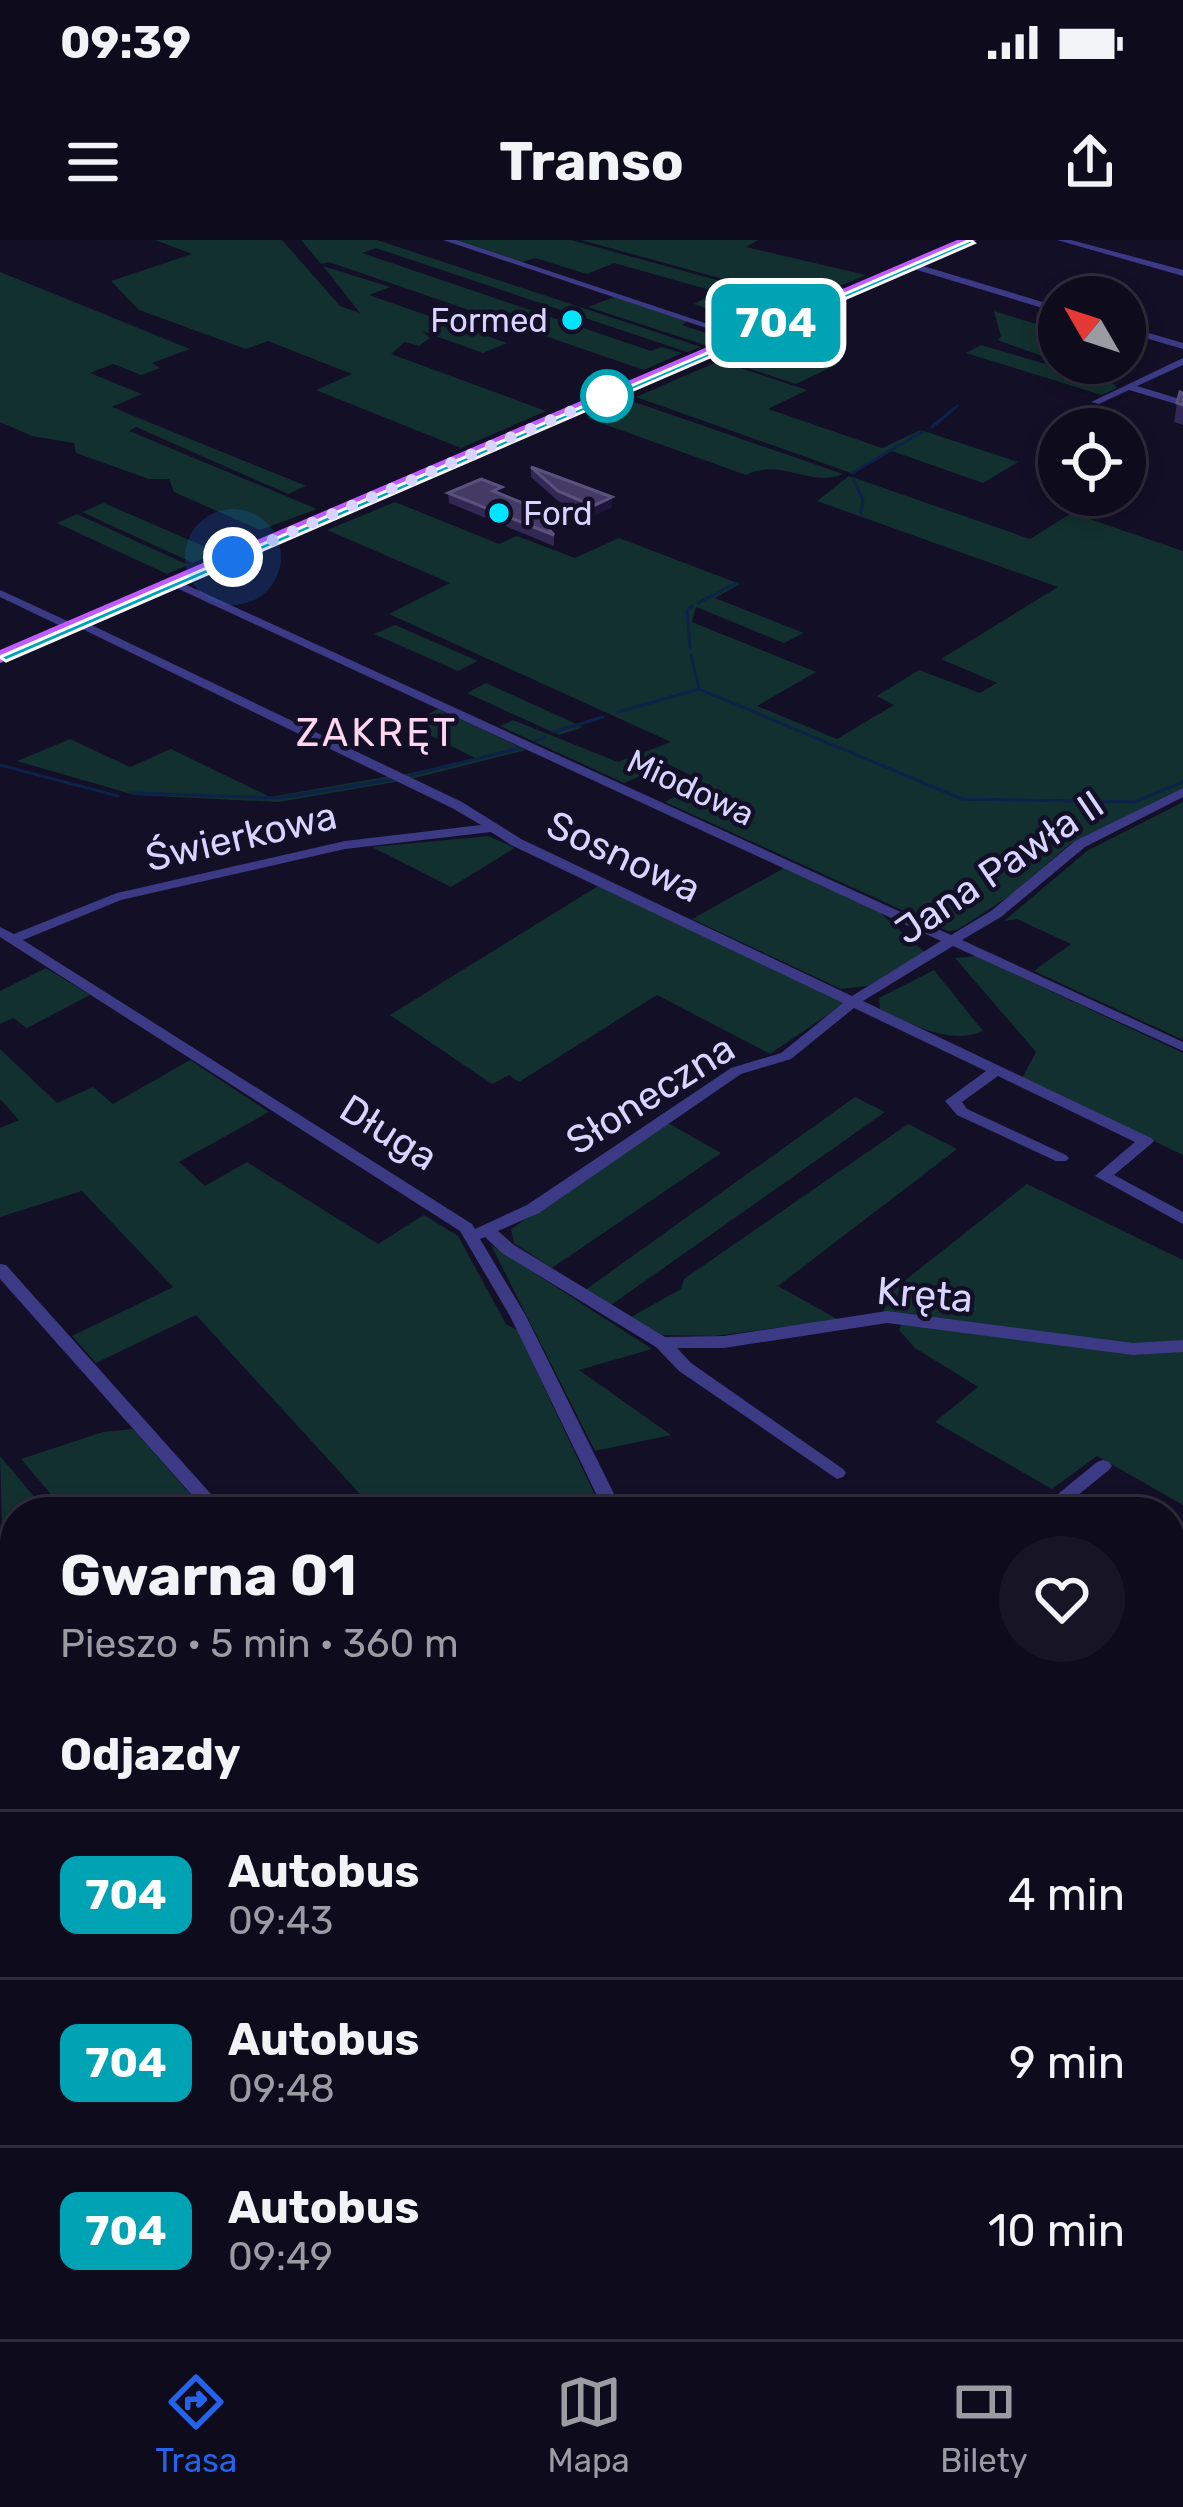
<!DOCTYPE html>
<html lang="pl">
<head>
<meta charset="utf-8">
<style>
  body { margin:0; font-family:Rubik,sans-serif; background:#171425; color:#f1f3f6; height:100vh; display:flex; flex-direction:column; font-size:45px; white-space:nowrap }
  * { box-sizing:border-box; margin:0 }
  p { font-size:39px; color:#9b9ba3 }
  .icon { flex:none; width:66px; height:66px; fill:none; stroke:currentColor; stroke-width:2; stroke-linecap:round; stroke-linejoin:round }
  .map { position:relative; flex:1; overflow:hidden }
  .panel { position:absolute; left:0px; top:1257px; width:1185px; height:843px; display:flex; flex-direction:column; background:#0e0b1c; border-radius:48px 48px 0 0; box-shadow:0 6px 18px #0003,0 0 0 3px #2e2b3b }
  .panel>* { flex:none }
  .badge { padding:0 24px; border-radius:18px; font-size:42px; line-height:78px }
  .needle { width:78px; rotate:309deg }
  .fabs { position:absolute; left:1038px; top:36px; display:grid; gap:24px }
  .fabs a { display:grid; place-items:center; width:108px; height:108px; border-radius:50%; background:#0e0b1c; box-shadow:0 6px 18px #0003,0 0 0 3px #2e2b3b; font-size:60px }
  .you { position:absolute; width:60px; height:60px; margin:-30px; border:9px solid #fff; border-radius:50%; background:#1a73e8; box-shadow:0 0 0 18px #1a73e833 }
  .map>.badge { position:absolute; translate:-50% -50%; box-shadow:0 0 0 6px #fff }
  h2 { padding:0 60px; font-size:45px; line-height:108px }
  .round { display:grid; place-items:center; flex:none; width:126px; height:126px; border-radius:63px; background:#171425 }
  .head { display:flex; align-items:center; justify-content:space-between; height:204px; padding:0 60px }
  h1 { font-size:57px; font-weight:700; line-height:90px }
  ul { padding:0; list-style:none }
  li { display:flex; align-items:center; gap:36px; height:168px; padding:0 60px; border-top:3px solid #2e2b3b }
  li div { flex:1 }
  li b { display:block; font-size:45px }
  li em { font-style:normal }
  li .badge { min-width:132px; font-weight:700; text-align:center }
  .status { display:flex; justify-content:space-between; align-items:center; height:84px; padding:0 60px; background:#0e0b1c; direction:ltr }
  .status svg { height:33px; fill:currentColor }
  header { display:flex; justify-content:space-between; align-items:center; height:156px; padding:0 60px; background:#0e0b1c; font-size:54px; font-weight:700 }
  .tab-bar { display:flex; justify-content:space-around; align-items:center; height:168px; border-top:3px solid #2e2b3b; background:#0e0b1c; font-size:33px; color:#9b9ba3 }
  .tab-bar a { display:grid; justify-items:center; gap:6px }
  .tab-bar .on { color:#2563eb }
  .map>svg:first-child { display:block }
  .green { fill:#12302f }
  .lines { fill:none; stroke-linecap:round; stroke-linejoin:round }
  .stream { stroke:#0c2248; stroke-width:3 }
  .street { fill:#3d3a85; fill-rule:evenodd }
  .primary { fill:#c25bff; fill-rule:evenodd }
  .wall { fill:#312854 }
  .shaded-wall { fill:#1d163a }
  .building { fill:#433a66; stroke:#5a527e; stroke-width:3 }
  .line { fill:#00a3b4; stroke:#fff; stroke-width:3 }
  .walk { stroke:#d9d4ff; stroke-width:12; stroke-dasharray:0 21.6 }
  .poi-dot { fill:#00e5ff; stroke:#130f26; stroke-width:4.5 }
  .stop-dot { fill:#fff; stroke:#00a3b4; stroke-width:6 }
  .labels { text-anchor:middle; stroke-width:9; stroke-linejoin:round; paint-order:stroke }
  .far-poi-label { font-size:33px; fill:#d9d4ff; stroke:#130f26; text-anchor:end }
  .far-street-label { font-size:33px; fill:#d9d4ff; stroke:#130f26 }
  .far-quarter-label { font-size:39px; letter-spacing:3px; fill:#ffd6f0; stroke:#130f26 }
  .street-label { font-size:39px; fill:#d9d4ff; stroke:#130f26 }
</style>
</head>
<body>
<div class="status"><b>09:39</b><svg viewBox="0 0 49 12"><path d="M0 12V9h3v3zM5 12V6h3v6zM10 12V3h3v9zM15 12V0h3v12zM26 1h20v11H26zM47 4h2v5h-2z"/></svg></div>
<header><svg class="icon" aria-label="menu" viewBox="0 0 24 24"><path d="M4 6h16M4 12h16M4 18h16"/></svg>Transo<svg class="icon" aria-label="share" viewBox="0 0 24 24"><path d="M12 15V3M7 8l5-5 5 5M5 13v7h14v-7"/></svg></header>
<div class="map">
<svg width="1183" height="2099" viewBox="0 0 1183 2099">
  <rect width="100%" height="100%" fill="#130f26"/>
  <path class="green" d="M155,0h127l58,66 20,7 -37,-47 67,21 -21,8 138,48 -24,10 -61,-22 8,7 -11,8 -14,-4 -14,12 155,57 -85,37 -145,-58 36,-16 -84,-33 -22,8 -107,-39 -28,-29 81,-27z
    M301,0h76l324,107 -14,5 -311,-104 -14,5 289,98 11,-4 20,6 -38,17 -315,-108 -8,2z
    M449,0h122l229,63 -19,8 -40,-12 -27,12 -20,-7 23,-12 -103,-29 -27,11 -52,-16 -16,5z
    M581,0h177l-12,7 120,28 -63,26z
    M0,32l190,77 -38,14 8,5 -19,7 -28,-11 -23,9 52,21 -30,13 194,79 -18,8 -152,-67 -7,4 188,78 -57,21 -86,-38 -5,-13h-20l-73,-26 -2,-10 -42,-7 -32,-14z
    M614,57l74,24 -6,4 39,13 -16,7 -117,-38z
    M994,71l65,20v31l-62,-22 4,-3z
    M763,102l73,23 -40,19 -74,-24z
    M981,105l133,39 3,4 -15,7 -136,-42z
    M719,121l88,29 -39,19 114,39 39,-18 97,32 -35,21 -94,-33 -35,24 -218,-77z
    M628,160l18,6 197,68c-33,14 -63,-17 -97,1l-159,-57z
    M849,236l181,63 42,-26 111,38v237l-113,56 -59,51 -54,35 -9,1 -283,-129 37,-21 -34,-17 -44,19 -124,-57 13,-6 105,42 53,-20 -282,-128 61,-31 -123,-53 68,-28 104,42 18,-8 58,22 44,-20 121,46 -25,14 89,35 -20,10 -88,-36 -4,15 124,50 -59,34 80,33 57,-34 -17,-9 42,-26 61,23 17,-10 -56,-24 117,-72 -241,-86z
    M104,263l113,49 -24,11 -111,-51z
    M77,274l111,51 -21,9 -110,-51z
    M395,385l83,36 -20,10 -84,-37z
    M486,443l97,44 -24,8 -92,-42z
    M438,469l88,41 -115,29 -9,-4 73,-17 -67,-34z
    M70,499l60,28 41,-18 99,48 120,-21 11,5 -122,21 -144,-7 -118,-34z
    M1183,562v235l-2,2 -147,-68 37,-27 -54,-25 -13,2 83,-70z
    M489,596l26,12 -64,39 -79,-40z
    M784,628l94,43 49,43 -59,32 -27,3 -149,-70z
    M598,646l247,117 -75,51 -113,-59 -138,87 -10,-7 -17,9 -102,-69z
    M976,716l207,97v102l-161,-77 14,-26 -81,-94z
    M46,728l44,27 -63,33 -14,-10 -13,6v-33z
    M934,730l49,61c-34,15 -71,-7 -103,-22l-1,-11z
    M0,809l57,54 36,-16 20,17 77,-44 79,52 -90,50 26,24 42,-24 131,82 46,-29 34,21 48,88 11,6 86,182h-268l25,-18 -164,-179 -100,48 -24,-27 101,-49 -91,-96 -82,26v-89l19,-8 -19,-21z
    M855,857l30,15 -274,193 -26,-15z
    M668,883l53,30 -169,115 -38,-25 -3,-14z
    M908,884l49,25 -179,137 61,34 -125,16 -52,-1 -31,-18 50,-28 3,-10z
    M1027,944l156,76v245l-86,-49 -45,33 -117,-67 43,-35 -63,-39 -16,-18 6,-17 -21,-1v-15z
    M491,1005l161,104 -73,21 92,65 -76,16z
    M133,1189l73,83h-140l-45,-53 82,-27z
    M0,1216l47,56h-32v72l-11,6z
    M0,1488l15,20v32l-10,6 10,15v92l-12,7 12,18v114h-15z
    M1170,1559l13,8v203l-13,-9z
    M1170,1782l13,9v101l-13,-9z
    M15,1827v258h166l9,14h-190v-271z
    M626,2085h508l11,14h-502z"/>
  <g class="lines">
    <path class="stream" d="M932,187l25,-21
      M852,233l70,-41
      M853,238l10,22 -2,13
      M698,363l38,-20
      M690,408l-3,-37 5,-5
      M691,415l8,34
      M618,472l81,-23 263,110 172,3 49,-20
      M554,492l49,-15
      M536,501l8,-4
      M0,525l118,31
      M411,535l109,-27
      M131,553l148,5 116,-19"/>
    <path class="street" d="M443,0h13l291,97 -8,2z
      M1057,0h14l112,30v6z
      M910,22l149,45v6l-152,-46 -1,-2z
      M1125,86l58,17v6l-58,-17z
      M1183,118v7l-46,21 46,14v6l-54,-16 -30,14 -8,-2z
      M170,341h8l773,354 40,-24 84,-70 108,-53v9l-98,50 -84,70 -39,23 221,102v9l-230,-105 -90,55 288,137 3,3 -3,3 -37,31 69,37v12l-88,-48 40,-34 -137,-66 -36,26 5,7 99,46 3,3 -3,3h-10l-99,-46 -12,-14 41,-30 -132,-63 -63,51 -50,15 -202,139 -41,18 16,14 151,92 59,-1 163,-25 246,32 50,-3v12l-50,3 -246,-32 -163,25h-47l14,15 152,106 3,4 -3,4 -6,2 -158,-108 -23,-24 -154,-94 -17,-16 -5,2 46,77 97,196h-18l-95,-196 -50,-85 -460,-294v-10l14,7 103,-41 228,-52 136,-16 -29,-17 -376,-182 -1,3h-8l-67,-32v-7l74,34 1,-3h8l379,181 59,37 331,157 89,-55 -771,-356zM491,592l20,13 332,158 -62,50 -50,15 -204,137 -52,24 -3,-5 -449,-284 98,-40 224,-51z
      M0,1024l6,1 221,247h-20l-207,-233z
      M1103,1220l6,2 3,4 -3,4 -52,42h-21l61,-50z
      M0,1348c16,5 15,19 15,33 -15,-5 -15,-19 -15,-33z
      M1170,1423l13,5v17l-13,-5z
      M1170,1764l13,6v22l-13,-6z
      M602,2085h30l10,14h-30z
      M1137,2085h27l8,14h-27z"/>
    <path class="primary" d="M957,0h19l-976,423v-13z"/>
  </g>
  <path class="wall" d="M1183,153v32l-9,-3 3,-19z
    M531,227l81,30v10l-19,9 -35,-15 -27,-24z
    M448,253l54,2 52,40v11l-105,-43z"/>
  <path class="shaded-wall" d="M612,257v10l-19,9v-10z"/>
  <path class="building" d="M1180,152l3,1v12l-6,-2z
    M531,227l81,30 -19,9 -35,-15z
    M481,239l21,8 -9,4 35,14 26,30 -106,-42z"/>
  <path class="line" d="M970,0l4,3 -968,418 -6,-4z"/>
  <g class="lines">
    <path class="walk" d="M233,317l374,-161"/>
  </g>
  <g class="poi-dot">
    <circle cx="572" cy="80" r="12"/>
    <circle cx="499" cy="273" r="12"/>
  </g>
  <circle class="stop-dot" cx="607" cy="156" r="24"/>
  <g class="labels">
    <g class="far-poi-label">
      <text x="548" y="92">Formed</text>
      <text x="523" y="285" text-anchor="start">Ford</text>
    </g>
    <g class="far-street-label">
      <text transform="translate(691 547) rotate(25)" y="12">Miodowa</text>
    </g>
    <g class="far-quarter-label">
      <text x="377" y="506">ZAKRĘT</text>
    </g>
    <g class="street-label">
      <text transform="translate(241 596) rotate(-13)" y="14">Świerkowa</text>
      <text transform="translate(624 616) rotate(25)" y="14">Sosnowa</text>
      <text transform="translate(999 627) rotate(-34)" y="14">Jana Pawła II</text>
      <text transform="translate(650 854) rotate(-32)" y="14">Słoneczna</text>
      <text transform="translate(389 892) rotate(32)" y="14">Długa</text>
      <text transform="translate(925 1054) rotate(5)" y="14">Kręta</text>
    </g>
  </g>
</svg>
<div class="fabs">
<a><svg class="needle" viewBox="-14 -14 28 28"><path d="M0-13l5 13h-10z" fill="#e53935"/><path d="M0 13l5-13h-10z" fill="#9b9ba3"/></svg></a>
<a><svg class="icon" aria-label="locate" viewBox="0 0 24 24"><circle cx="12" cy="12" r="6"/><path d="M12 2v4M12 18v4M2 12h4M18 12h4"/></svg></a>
</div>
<div class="you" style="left:233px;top:317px"></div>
<b class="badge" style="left:776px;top:83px;background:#00a3b4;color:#fff">704</b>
<section class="panel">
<div class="head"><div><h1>Gwarna 01</h1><p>Pieszo · 5 min · 360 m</p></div><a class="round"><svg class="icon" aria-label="heart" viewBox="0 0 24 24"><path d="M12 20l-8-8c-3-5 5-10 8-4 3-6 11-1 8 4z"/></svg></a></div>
<h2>Odjazdy</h2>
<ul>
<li><span class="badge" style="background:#00a3b4;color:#fff">704</span><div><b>Autobus</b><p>09:43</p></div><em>4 min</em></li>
<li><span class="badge" style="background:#00a3b4;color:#fff">704</span><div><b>Autobus</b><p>09:48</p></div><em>9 min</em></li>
<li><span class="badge" style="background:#00a3b4;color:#fff">704</span><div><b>Autobus</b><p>09:49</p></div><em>10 min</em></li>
</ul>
</section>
</div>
<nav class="tab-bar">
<a class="on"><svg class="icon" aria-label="directions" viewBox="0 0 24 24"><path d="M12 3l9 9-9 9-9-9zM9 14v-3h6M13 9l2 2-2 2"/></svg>Trasa</a>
<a><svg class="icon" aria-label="map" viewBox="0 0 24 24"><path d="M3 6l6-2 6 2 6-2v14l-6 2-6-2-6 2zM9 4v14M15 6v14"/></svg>Mapa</a>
<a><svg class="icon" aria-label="tickets" viewBox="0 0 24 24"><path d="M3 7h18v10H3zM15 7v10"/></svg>Bilety</a>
</nav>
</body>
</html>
